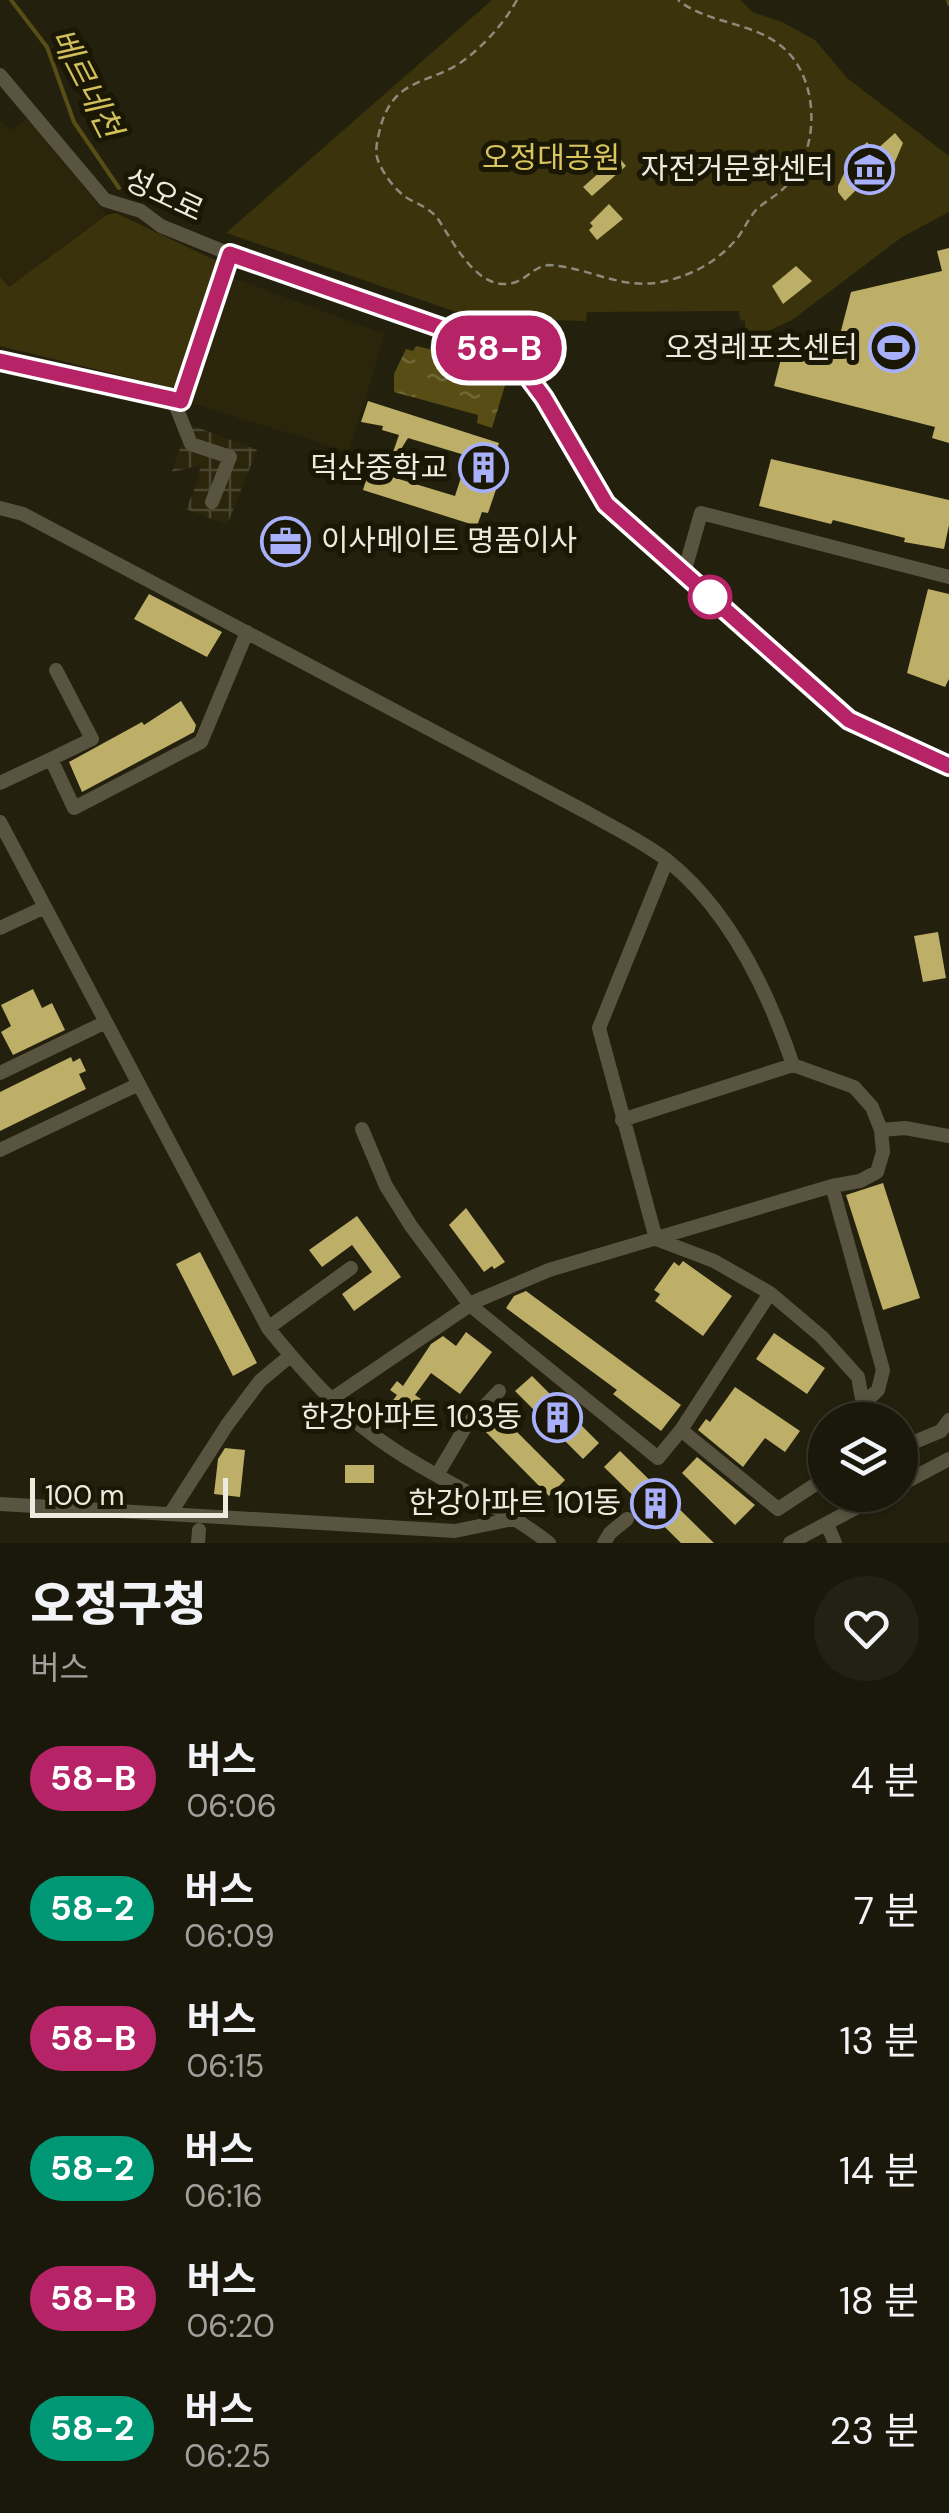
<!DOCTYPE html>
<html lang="ko">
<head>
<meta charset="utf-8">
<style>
  body { margin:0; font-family:"DM Sans","Noto Sans KR",sans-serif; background:#232113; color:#f1f3f6; height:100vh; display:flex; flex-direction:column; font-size:38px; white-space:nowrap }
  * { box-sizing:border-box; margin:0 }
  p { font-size:32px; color:#9fa09c }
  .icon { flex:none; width:55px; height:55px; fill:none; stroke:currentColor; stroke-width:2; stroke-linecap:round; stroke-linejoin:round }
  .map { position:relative; height:1543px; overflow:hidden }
  .sheet { display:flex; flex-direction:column; background:#1a180a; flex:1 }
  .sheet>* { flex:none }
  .badge { padding:0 20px; border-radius:32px; font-size:35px; line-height:65px }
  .controls { position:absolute; left:808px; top:1402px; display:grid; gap:20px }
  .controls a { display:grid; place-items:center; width:110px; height:110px; border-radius:50%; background:#1a180a; box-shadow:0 2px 8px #0004,0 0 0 2px #38372b; font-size:50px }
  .scale { position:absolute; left:30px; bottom:25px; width:198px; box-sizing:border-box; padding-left:10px; border:5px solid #edebdf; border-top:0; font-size:28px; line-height:35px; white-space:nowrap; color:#edebdf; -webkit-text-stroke:8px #1a1705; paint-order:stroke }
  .map>.badge { position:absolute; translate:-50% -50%; box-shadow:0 0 0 5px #fff }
  .round { display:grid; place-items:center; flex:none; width:105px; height:105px; border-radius:52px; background:#232113 }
  .overview { display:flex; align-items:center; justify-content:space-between; height:170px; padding:0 30px }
  h1 { font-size:48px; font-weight:800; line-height:75px }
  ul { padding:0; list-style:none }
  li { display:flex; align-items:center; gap:30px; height:130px; padding:0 30px }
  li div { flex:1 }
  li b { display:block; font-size:38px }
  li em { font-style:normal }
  li .badge { min-width:110px; font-weight:700; text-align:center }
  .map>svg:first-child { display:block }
  .built { fill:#2a250b }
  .industrial { fill:url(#industrial-grid) }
  .park { fill:#3b330b }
  .water { fill:url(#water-ripples) }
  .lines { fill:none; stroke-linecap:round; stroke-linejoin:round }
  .stream { stroke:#584e15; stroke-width:4 }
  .building { fill:#bdaf67 }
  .path { stroke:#8c8a7b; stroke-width:2.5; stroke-dasharray:8 5; stroke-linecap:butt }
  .minor { stroke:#585440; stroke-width:14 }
  .line-casing { stroke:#fff; stroke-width:22 }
  .line { stroke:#b62367; stroke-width:15 }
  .stop-dot { fill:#fff; stroke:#b62367; stroke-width:5 }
  .labels { text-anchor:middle; stroke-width:10; stroke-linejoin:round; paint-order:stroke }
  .park-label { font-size:30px; fill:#dac661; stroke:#1a1705 }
  .poi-label { font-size:30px; fill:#edebdf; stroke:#1a1705; text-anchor:end }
  .street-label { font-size:30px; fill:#edebdf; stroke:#1a1705 }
  .water-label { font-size:32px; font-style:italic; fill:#d3c05a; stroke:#1a1705 }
</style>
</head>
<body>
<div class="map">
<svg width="949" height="1543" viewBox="0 0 949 1543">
  <defs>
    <pattern id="industrial-grid" width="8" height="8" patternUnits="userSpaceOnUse" patternTransform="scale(2.5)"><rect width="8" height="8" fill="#2a250b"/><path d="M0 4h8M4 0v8" fill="none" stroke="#49452e"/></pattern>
    <pattern id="water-ripples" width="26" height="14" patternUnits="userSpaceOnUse" patternTransform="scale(2.5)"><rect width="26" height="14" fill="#584e15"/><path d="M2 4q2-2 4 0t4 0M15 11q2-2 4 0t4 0" fill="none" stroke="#706837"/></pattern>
  </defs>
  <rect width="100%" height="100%" fill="#23200e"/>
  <path class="built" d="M27,118l80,97 -95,76 -12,-14v-157l11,10z
    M234,278l151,56 -36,118 -158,-49z"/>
  <path class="industrial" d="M188,424l69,26 -30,75 -41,-16 13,-31 1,-13 -28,7z"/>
  <path class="park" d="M492,0h249l11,12 30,10 33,18 32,38 102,78v56l-47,25 -110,83 -52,24v-9l5,-1v-13l-5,-1 -1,-9 -152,1 -1,9 -112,-3 -248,-85z
    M116,213l105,50 -42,119 -7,6 -172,-42v-69l9,10 98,-72z"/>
  <path class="water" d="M416,346l34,8 -1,7 58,18 -15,49 -15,-5 1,-8 -84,-23v-18l12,-25 7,2z"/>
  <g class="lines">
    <path class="stream" d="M11,0l36,47 27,75 45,66
      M948,0l1,4"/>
  </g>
  <path class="building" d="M895,133l8,10 -14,33 -16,18 -10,-11 -18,18 -7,-9v-6l13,-27 16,-17 8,9z
    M618,156l8,10 -34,30 -9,-9z
    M609,204l14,15 -26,21 -8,-10 4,-4 -3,-3z
    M949,248v195l-17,-5 3,-11 -161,-41 9,-35 11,-7 41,10 16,-62 91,-21 -5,-20z
    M796,266l16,15 -29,23 -11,-18z
    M368,401l131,42 -6,19 11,4 -16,47 -6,-1 -5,14 -114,-36 6,-20 86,26 13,-40 -60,-18 -12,19 -4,-2 7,-20 -17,-5 1,-4 -22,-4z
    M771,459l178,41v25l-5,24 -40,-7 1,-4 -72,-18 -2,4 -72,-18z
    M928,589l21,5v85l-4,8 -38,-14z
    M149,594l73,38 -15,25 -73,-38z
    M181,701l15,24 -2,7 -112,60 -13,-30 73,-40 2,3z
    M938,932l8,46 -23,4 -9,-46z
    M33,989l9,19 10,-5 13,27 -52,25 -12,-23 10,-6 -10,-21z
    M71,1057l2,5 7,-4 6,13 -7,3 7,15 -86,42v-39z
    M883,1183l37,115 -37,12 -37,-115z
    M466,1208l39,54 -11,7 -2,-3 -8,6 -35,-47z
    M357,1216l44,61 -47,34 -12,-17 30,-22 -20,-27 -30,22 -13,-17z
    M200,1252l57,111 -24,13 -57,-112z
    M683,1261l49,35 -29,40 -48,-35 5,-7 -6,-4 20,-28 5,4z
    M526,1291l155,114 -20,26 -48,-37 4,-4 -111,-82 8,-12z
    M466,1332l26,20 -32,42 -29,-21 -16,22 6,4 -7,9 -6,-5 -16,21 -11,-8 16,-21 -7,-5 7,-9 6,5 28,-42 12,-8 13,10z
    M774,1333l51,35 -18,26 -51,-35z
    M532,1376l67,67 -16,16 -68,-68z
    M735,1387l65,44 -15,21 -20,-14 -22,29 -45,-37 8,-11 4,3z
    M498,1413l67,67 -16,16 -67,-68z
    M225,1448l20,2 -5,47 -26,-3 4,-35z
    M620,1451l94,92h-33l-77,-76z
    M697,1457l58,48 -20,20 -53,-52z
    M345,1465h29v18h-29z"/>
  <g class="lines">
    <path class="path" d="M517,0c-13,23 -30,42 -50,58 -37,29 -75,16 -88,75 -2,10 -5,20 0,30 6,13 16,27 28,35 12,7 23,10 31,21 16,24 41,76 78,63 13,-5 17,-15 33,-17 39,2 71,25 112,17 31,-6 58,-21 78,-46 6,-9 10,-18 17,-26 9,-9 21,-14 30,-24 31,-32 34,-92 7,-128 -30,-38 -82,-31 -115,-58"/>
    <path class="minor" d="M0,75l105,125 36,11 20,15 69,28 272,95 22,22 19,27 63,106 243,216 100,46
      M0,361l181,40 49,-147
      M173,399l18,45 39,13 -18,45
      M0,508l23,6 565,299c26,15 56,29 80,48 62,50 100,130 125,204
      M684,573l17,-60 248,64
      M51,759l41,-20 -36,-69
      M0,783l51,-24 23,49 127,-66 46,-110
      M0,822l268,506c38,47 76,90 128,123 50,33 106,55 153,92
      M667,860l-68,168 57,211 58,22 56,32 52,44 36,40 8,43
      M0,928l45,-21
      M0,1073l106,-51
      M362,1129l24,57 25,40 59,79 188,153 23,-28 89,-137
      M881,1130l24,-2 44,8
      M0,1150l139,-66
      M832,1186l51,184 -5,20 -13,12
      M268,1328l83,-60
      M330,1400l146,-99 73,-31 283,-84 28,-5 17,-9 6,-20 -2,-22 -9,-23 -18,-20 -61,-22 -171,55
      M681,1430l97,79 47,-31
      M900,1448l41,-17 8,-11
      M437,1475l29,-49 33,-35
      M900,1485l49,-26
      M0,1504l455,27 58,-12
      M170,1514l57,-89 33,-44 30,-25
      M827,1524l8,19
      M198,1543l1,-13
      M604,1543l6,-10 17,-14
      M790,1543l90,-48"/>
  </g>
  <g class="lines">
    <defs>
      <path id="line" d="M0,361l181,40 49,-147 272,95 22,22 20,27 62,106 243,216 100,46"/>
    </defs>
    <use href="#line" class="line-casing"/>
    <use href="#line" class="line"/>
  </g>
  <defs>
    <symbol id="museum-ring" viewBox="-11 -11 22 22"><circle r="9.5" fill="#1a1705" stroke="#a8b0fc" stroke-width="1.5"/><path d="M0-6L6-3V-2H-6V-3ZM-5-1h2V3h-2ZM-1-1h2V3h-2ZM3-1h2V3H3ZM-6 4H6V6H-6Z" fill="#a8b0fc"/></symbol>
    <symbol id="stadium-ring" viewBox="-11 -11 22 22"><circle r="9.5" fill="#1a1705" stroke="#a8b0fc" stroke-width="1.5"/><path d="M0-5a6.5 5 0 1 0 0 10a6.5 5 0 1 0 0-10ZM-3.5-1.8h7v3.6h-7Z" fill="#a8b0fc"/></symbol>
    <symbol id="building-ring" viewBox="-11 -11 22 22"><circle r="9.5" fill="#1a1705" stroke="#a8b0fc" stroke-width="1.5"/><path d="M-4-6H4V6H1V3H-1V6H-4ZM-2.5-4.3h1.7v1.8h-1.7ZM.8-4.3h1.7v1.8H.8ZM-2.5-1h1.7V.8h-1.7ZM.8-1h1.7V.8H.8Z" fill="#a8b0fc"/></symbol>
    <symbol id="office-ring" viewBox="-11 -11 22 22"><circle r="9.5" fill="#1a1705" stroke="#a8b0fc" stroke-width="1.5"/><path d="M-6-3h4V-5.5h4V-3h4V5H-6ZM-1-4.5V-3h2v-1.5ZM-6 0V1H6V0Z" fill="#a8b0fc"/></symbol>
  </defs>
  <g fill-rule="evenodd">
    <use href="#museum-ring" x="842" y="142" width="55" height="55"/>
    <use href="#stadium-ring" x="866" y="320" width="55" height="55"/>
    <use href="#building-ring" x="456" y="440" width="55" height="55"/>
    <use href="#office-ring" x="258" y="514" width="55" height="55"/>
    <use href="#building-ring" x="530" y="1390" width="55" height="55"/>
    <use href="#building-ring" x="628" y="1476" width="55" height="55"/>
  </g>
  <circle class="stop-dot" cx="710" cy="597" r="20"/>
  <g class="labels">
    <g class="park-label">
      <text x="551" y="168">오정대공원</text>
    </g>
    <g class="poi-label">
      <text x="834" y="179">자전거문화센터</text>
      <text x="858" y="358">오정레포츠센터</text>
      <text x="448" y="478">덕산중학교</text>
      <text x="321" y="551" text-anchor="start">이사메이트 명품이사</text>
      <text x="522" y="1427">한강아파트 103동</text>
      <text x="621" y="1513">한강아파트 101동</text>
    </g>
    <g class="street-label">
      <text transform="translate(164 195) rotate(25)" y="10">성오로</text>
    </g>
    <g class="water-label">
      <text transform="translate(86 83) rotate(63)" y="11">베르네천</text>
    </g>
  </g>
</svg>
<div class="controls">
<a><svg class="icon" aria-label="layers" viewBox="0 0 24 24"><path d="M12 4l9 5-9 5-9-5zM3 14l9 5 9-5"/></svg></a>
</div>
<div class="scale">100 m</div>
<b class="badge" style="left:499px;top:348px;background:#b62367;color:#fff">58-B</b>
</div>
<section class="sheet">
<div class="overview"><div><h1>오정구청</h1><p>버스</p></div><a class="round"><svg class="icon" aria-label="heart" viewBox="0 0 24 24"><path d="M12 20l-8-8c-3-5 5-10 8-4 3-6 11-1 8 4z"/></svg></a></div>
<ul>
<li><span class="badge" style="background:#b62367;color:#fff">58-B</span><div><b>버스</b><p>06:06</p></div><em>4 분</em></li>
<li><span class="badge" style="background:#009775;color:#fff">58-2</span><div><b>버스</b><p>06:09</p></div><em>7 분</em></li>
<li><span class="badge" style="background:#b62367;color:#fff">58-B</span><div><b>버스</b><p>06:15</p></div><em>13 분</em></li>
<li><span class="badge" style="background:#009775;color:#fff">58-2</span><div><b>버스</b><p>06:16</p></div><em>14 분</em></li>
<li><span class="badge" style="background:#b62367;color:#fff">58-B</span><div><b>버스</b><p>06:20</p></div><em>18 분</em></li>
<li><span class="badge" style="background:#009775;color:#fff">58-2</span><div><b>버스</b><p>06:25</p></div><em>23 분</em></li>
</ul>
</section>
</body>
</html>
